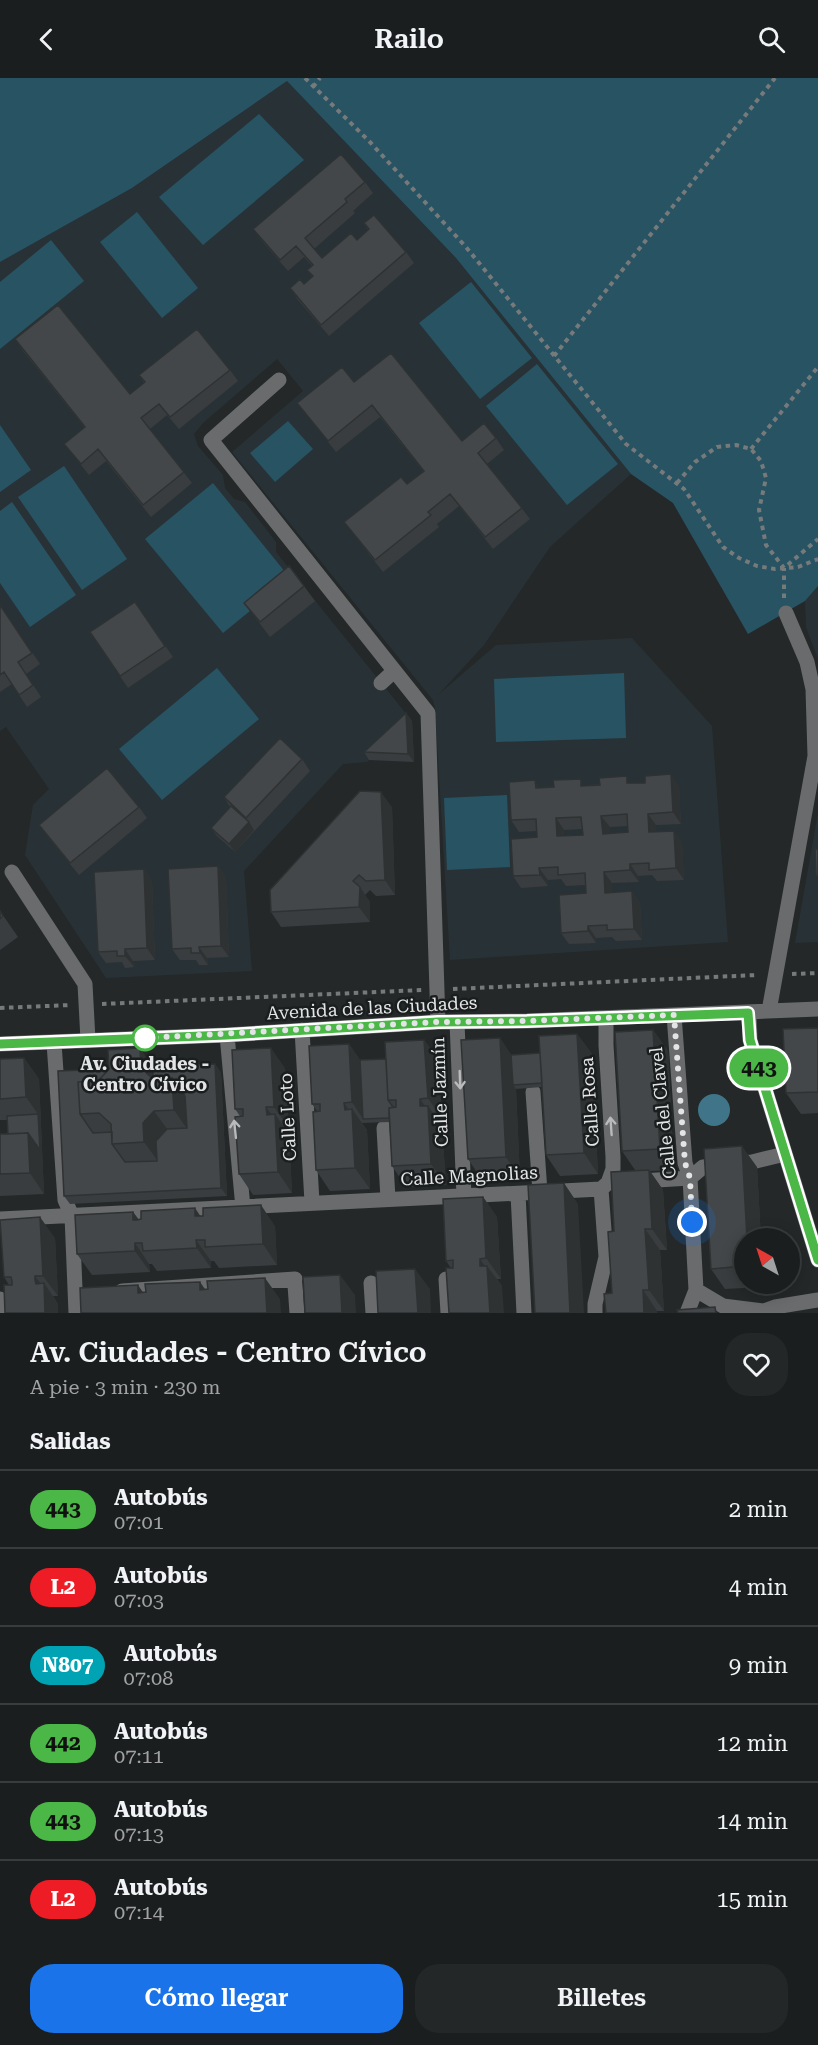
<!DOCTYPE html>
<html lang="es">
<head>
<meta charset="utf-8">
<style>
  body { margin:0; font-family:"Roboto Serif",serif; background:#242728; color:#f1f3f6; height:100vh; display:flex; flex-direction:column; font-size:22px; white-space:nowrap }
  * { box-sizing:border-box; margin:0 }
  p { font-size:20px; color:#a0a2a4 }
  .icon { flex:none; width:33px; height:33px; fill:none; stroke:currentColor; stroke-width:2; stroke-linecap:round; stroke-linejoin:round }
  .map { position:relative; height:1235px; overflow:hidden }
  .side { display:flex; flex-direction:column; background:#1b1e1f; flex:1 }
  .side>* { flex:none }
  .badge { padding:0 12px; border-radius:20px; font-size:21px; line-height:39px }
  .needle { width:39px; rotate:321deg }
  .tools { position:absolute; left:734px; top:1150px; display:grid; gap:12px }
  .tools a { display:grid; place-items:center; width:66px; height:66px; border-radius:50%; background:#1b1e1f; box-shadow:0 3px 15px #0003,0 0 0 2px #393c3d; font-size:30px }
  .you { position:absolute; width:30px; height:30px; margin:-15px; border:4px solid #fff; border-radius:50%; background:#1a73e8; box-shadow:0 0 0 9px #1a73e833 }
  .map>.badge { position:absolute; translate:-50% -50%; box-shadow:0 0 0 3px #fff }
  h2 { padding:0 30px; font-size:22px; line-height:54px }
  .round { display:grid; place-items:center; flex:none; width:63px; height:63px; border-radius:24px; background:#242728 }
  .headline { display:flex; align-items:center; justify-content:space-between; height:102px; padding:0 30px }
  h1 { font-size:28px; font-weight:600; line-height:45px }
  .cta { display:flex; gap:12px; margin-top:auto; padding:12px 30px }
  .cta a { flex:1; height:69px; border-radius:24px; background:#1a73e8; color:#fff; font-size:24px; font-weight:600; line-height:69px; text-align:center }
  .cta a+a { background:#242728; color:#f1f3f6 }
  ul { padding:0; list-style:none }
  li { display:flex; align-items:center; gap:18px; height:78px; padding:0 30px; border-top:2px solid #393c3d }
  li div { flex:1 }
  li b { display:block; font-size:22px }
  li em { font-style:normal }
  li .badge { min-width:66px; font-weight:700; text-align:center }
  header { display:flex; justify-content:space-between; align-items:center; height:78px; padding:0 30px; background:#1b1e1f; font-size:27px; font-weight:600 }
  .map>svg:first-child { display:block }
  .built { fill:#283236 }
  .green { fill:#285363 }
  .water { fill:#407589 }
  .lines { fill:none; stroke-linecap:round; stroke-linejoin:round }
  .path { stroke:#777a7b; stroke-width:4; stroke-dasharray:4.5 4.5; stroke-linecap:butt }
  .minor { stroke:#696b6c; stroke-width:15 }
  .wall { fill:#3a3d3f; fill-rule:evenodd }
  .shaded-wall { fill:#2f3233 }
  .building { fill:#434749; stroke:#2f3233; stroke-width:1.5; fill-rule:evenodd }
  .oneway { stroke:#b8babb }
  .line-casing { stroke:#fff; stroke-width:14 }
  .line { stroke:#4ab747; stroke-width:9 }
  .walk { stroke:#e2e4e5; stroke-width:6; stroke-dasharray:0 10.8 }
  .stop-dot { fill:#fff; stroke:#4ab747; stroke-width:3 }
  .labels { text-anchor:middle; stroke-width:5; stroke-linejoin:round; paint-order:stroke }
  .street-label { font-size:18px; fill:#e2e4e5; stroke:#1b1e1f }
  .stop-label { font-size:18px; font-weight:bold; fill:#e2e4e5; stroke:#1b1e1f }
</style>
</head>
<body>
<header><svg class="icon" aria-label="back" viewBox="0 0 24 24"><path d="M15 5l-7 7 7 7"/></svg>Railo<svg class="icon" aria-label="search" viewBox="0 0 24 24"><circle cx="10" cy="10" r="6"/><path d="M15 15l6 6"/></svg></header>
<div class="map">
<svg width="818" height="1235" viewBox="0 0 818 1235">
  <rect width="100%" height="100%" fill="#242829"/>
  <path class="built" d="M287,3l169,177 175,216 -81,73 -66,98 -46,50 58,-50 136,-7 80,88 16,216 -278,18 -15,-252 -2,-8 -201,-248 71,-61 -26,-32 -74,64 -9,11 4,12 25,29 2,13 9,11 11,3 31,40v10l136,169 -45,41 -24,2 -99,107 8,100 -146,7 -81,-123 8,-50 16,-16 -43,-62 -6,4v-469l132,-74z
    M818,508v73l-12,-32 -1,-26z
    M818,735v129l-23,1z"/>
  <path class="green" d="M0,0h818v508l-13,15 -57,33 -75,-131 -42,-29 -175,-216 -169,-177 -155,107 -132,74z
    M259,36l45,46 -101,85 -44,-48z
    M137,134l61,76 -36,30 -62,-76z
    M51,162l33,41 -84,68v-67z
    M471,204l61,76 -52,41 -61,-76z
    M537,286l81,100 -51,41 -81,-99z
    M288,343l25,28 -38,33 -25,-29z
    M0,347l31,45 -31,22z
    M64,388l63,93 -45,31 -64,-93z
    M213,405l77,95 -67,55 -78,-94z
    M12,424l64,93 -46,32 -30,-44v-72z
    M217,590l42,51 -97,81 -43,-51z
    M624,595l2,65 -130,4 -2,-63z
    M507,717l3,72 -63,3 -3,-72z"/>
  <path class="water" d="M698 1032a16 16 0 1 1 32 0a16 16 0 1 1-32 0Z"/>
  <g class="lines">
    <path class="path" d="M305,0l64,63 97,106 160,197 58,45 39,58 16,11 18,8 18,3 23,-2 20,-8
      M313,9l7,-9
      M554,278l221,-278
      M751,371l67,-82
      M677,405l18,-21 22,-15 19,-2 15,4 10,12 5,17 -7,32 7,35 18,23 34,-29
      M784,520v-30
      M792,896l26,-1
      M453,911l304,-14
      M102,926l320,-14
      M0,930l71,-3"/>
    <path class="minor" d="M279,302l-68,60 217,273 10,309
      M381,605l13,-12
      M12,794l73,112 3,56
      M769,933l46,-255 -2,-67 -6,-27 -21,-49
      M749,935l1,27 68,220
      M674,937l11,148 5,15 6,112 -9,23
      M606,940v27l7,112v12l-5,14
      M457,944l7,175
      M302,952l10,172
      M227,957l16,173
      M54,965l11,157 7,16 4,97
      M0,966l227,-9 211,-13 89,-1 291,-12
      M533,1014l7,100
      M384,1050l4,71
      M518,1116l6,119
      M0,1141l601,-30 7,-6 82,-5 13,-11 49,-5 33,-8
      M446,1201l2,34
      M371,1205l2,30
      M295,1207l2,28
      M696,1212l27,16 41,5 11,-4 43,-7
      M122,1213l173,-12
      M0,1221l1,14
      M595,1235v-9l11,-47 -5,-68"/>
  </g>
  <path class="wall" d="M365,104l8,11 -20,18 2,2 -41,36 8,9 35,-18 11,-10 -4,-7 42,29 8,11 -85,73 -31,-36 -8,-12 14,-4 8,-7 -5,-7 5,-4 -8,-9 -16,14 -26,-30 -9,-12z
    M15,261l115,55 14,-11 -5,-8 91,-5 8,11 -59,48 -12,-14 -17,14 42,54 -41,34 -45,-56 -17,14 -25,-31 20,-17 -61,-76z
    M354,304l108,59 34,-3 8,12 -17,14 43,55 -37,30 -34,-43 -22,18 2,3 -56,45 -39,-50 63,-38 16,-13 -43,-54 -44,35 -39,-49z
    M304,508l11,15 -45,36 -26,-34z
    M135,524l38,55 -45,31 -38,-56z
    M0,527l40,59 -14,10 15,23 -14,10 -15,-23 -12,8z
    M406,635l6,8 2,41 -45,-2 -5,-8z
    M302,681l8,12 -75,81 -18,-16 -6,-8 19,-21 -6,-10z
    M632,705l47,3 2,38 -25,1v6l26,11 2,38 -27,1 -5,-6 -14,1 1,6 -27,1v10l20,-2 8,12 2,37 -26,1 -4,-4 -16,1v5l-27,1 -8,-11 25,-40 -1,-8 -19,1 -5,-7 -13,1v6l-27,2 -8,-12 24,-39v-6l-18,1 -8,-12 30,-33zM628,748v6l-18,2v-7zM582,751l1,6 -19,1v-6z
    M139,729l8,11 -68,57 -32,-39 -8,-11z
    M392,729l3,88 -19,1 -6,-6 -5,5 5,7v20l-89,5 -10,-15z
    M218,788l8,12 3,79 -22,1 1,7h-9l-3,-5h-16l-8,-11z
    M144,791l8,12 3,79 -22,1 1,6 -9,1 -3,-6 -16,1 -8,-11z
    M0,833l18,26 -18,13z
    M818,950v85l-17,1 -15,-21z
    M653,952l15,21 6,119 -24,1 13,19 4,60h-7l4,61h-7v2h-51l6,-20 23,-123 -13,-19z
    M577,956l15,20 6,120 -38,2 -14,-21 -4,-68 -26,2 4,89 -38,2 -14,-21 32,-121 11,17 29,-2z
    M424,962l15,20 3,59h-5l5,7 4,59 -40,2 -14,-21 -3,-44 -27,1 5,7 3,59 -40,2 -14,-21 1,-59 -5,-7 37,-60 11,16 26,-1z
    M24,980l15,21 5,115 -44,2v-62h8l-1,-14h-7v-61z
    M153,989l68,5 6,124 -157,8 -6,-8 -6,-125z
    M285,990l4,60h-5l5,7 3,58 -39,2 -14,-21 1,-58 -5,-7z
    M757,1089l4,72h-17v45h19v3l-38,2 -14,-20z
    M483,1119l14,20 4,62h-4l5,7 -51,-18 -5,-7z
    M133,1134l5,7 62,-3 75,10 2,39 -58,3 -5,-7h-3v7l-54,3 -5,-7h-3l1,8 -58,3 -15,-21z
    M55,1160l3,58h-5l5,8 -49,-19 -5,-8z"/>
  <path class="shaded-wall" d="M406,635l6,8 2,41 -6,-8z
    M671,696l8,12 2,38 -8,-12z
    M535,702l9,12 -8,-4z
    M381,714l11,15 3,88 -10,-15z
    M648,736l8,11 1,18 -8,-11z
    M601,738l9,11 1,19 -8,-12z
    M556,740l8,12 1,18 -8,-12z
    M249,744l5,8 -19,22 -6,-8z
    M674,753l8,11 2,38 -8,-12z
    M630,786l8,12 1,6 -9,-12z
    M218,788l8,12 3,79 -8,-11z
    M539,790l9,12v6l-8,-11z
    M144,791l8,12 3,79 -8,-12z
    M604,794l8,11 1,22 -8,-12z
    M360,809l10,15v20l-11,-15z
    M632,813l8,12 2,37 -8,-11z
    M588,848l8,12v5l-8,-12z
    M199,869l8,11 1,7 -8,-12z
    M125,871l8,12 1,6 -9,-11z
    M653,952l15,21 6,119 -14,-21z
    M577,956l15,20 6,120 -14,-21z
    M500,960l14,21 -1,26 3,4 4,89 -14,-21z
    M424,962l15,20 3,59 -14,-21z
    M349,966l14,20v55l-11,-17z
    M140,970l18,27 1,16 -18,-23z
    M271,970l14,20 4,60 -15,-21z
    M24,980l15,21 5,115 -14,-21 -2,-40 10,-19 -12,-17z
    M215,986l6,8 6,124 -6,-8z
    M172,1000l19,26 1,32 -18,-26z
    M420,1021l8,11v-4l14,20 4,59 -15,-21 -11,-58z
    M344,1025l8,11v-5l15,21 3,59 -15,-21z
    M266,1029l9,12v-5l14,21 3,58 -14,-21 -11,-57z
    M154,1033l19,26 -10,31 -19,-26 -1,-19z
    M742,1068l15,21 4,72h-14z
    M649,1092l14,20 4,60 -15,-21z
    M564,1105l14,21 6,109h-14z
    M483,1119l14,20 4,62 -15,-21z
    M261,1127l14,21 2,39 -14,-21z
    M195,1130l14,21 -14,-13z
    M133,1134l15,20 -15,-12z
    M40,1139l15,21 3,58 -15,-20z
    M645,1151l15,21 4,61 -15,-21z
    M196,1162l15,21v7l-14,-20z
    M135,1165l14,21 1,8 -15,-21z
    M480,1181l8,11 -1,-4 15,20 2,27h-14l-10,-47z
    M415,1191l15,20 1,24h-13z
    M340,1197l15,20 1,18h-14z
    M35,1198l9,12v-5l14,21v9h-13l-9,-29z
    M265,1200l15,21 1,14h-14z
    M200,1204l14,20 -14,-12z
    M138,1207l14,21 -14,-13z
    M643,1212l14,21v2h-13z"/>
  <path class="building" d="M341,76l24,28 -20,17 2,3 -42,36 17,20 29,-25 6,7 12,-11 -5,-6 10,-8 32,37 -85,73 -31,-37 10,-9 4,5 9,-8 -6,-6 6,-5 -17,-19 -16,14 -27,-31z
    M58,227l72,89 15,-12 -6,-7 58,-46 33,41 -60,47 -11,-13 -18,14 43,54 -41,33 -45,-56 -17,15 -17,-20 21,-17 -70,-88z
    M391,275l71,88 22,-18 12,15 -18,15 44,55 -37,29 -35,-43 -22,18 3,3 -56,45 -31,-38 57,-45 6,7 17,-13 -52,-66 -44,36 -31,-38 45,-36 12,15z
    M289,488l15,20 -44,36 -16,-19z
    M135,524l30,44 -45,30 -30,-44z
    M0,527l32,48 -14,9 15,23 -14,10 -15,-23 -4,3z
    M406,635l2,41 -44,-2z
    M280,660l22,21 -56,59 -22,-21z
    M107,690l32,39 -69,56 -31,-38z
    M671,696l2,38 -25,2 1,18 25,-1 2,37 -27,2v-7l-19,1v6l-26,2 1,21 27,-2 2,38 -27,1v-5l-19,1v5l-27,2 -2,-38 27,-2 -1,-20 -27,2v-8l-19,1 1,7 -27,1 -2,-37 26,-2 -1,-18 -25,1 -2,-38 26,-2 1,8 18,-1 -1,-7 28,-1v7l19,-1 -1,-7 28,-2v7h18v-7zM627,736l1,18 -25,2 -2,-18zM581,739l2,18 -26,1 -1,-18z
    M360,713l21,1 4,88 -19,1 -7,-6 -6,6 7,6 -1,20 -88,5 -1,-22z
    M231,728l18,16 -20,22 -18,-16z
    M815,771h3v27h-2z
    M218,788l3,80 -22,1 1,6h-9v-5l-19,1 -4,-80z
    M144,791l3,79 -22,1v7h-8v-5l-19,1 -4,-80z
    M0,833l3,5 -3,3z
    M818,950v64l-32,1 -3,-64z
    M653,952l7,119 -38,2 -7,-119z
    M577,956l7,119 -38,2 -7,-119z
    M500,960l6,119 -38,2 -7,-119z
    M424,962l4,58 -8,1v7h8l3,58 -39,2 -3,-58 7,-1v-7h-8l-3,-58z
    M349,966l3,58 -8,1 1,7 7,-1 3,59 -39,2 -3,-58 7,-1v-7h-8l-3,-58z
    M140,970l1,20 12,11 19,-1 2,32 -20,1 -11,12 1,19 -32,2 -1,-20 -12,-11 -19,1 -2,-32 20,-1 11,-12 -1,-19z
    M271,970l3,59h-8l1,8 8,-1 3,58 -39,2 -4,-57 8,-1v-7h-8l-3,-59z
    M540,975l2,30 -29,2 -2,-30z
    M24,980l2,39 -26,2v-40z
    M386,981l2,41 5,7 -4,1v10l-26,1 -3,-59z
    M215,986l6,124 -157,8 -6,-125 51,-2 -11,12 -20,1 2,32 13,19 19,-1v12l13,18 32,-1 -1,-20 11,-12 20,-1 -2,-32 -13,-18 -19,1v-12z
    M38,1036l2,36 -12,-17 -20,1 -1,-18z
    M28,1055l2,40 -30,1v-40z
    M742,1068l5,93h-3v27l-33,3 -7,-120z
    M649,1092l3,59h-7l4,61h-6l1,23h-38l-2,-19 8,-1 -4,-61 6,-1 -3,-59z
    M564,1105l6,130h-35l-7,-128z
    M483,1119l3,61 -6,1v7h7l3,47h-41l-3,-45h7v-8l-7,1 -3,-62z
    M261,1127l2,39 -58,3v-7h-9l1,8 -54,3 -1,-8h-7v8l-58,3 -2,-39 58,-3v8h4l4,-1v-8l54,-3v8h8v-8z
    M40,1139l3,59h-8v4l1,4 8,-1 1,30h-40l-1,-28h8v-4l-1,-4h-7l-4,-57z
    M415,1191l3,44h-40l-2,-42z
    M340,1197l2,38h-37l-2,-36z
    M265,1200l2,35h-186l-1,-25 58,-3v8l8,-1 -1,-8 55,-2v8l8,-1 -1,-8z
    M715,1229l1,6h-38l-1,-3z"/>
  <defs><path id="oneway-shaft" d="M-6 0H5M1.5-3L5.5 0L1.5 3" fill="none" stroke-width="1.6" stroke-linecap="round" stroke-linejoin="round" transform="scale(1.5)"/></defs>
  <g class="oneway">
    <use href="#oneway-shaft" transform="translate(460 1002) rotate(88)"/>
    <use href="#oneway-shaft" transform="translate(611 1048) rotate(-94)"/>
    <use href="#oneway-shaft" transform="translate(235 1051) rotate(-96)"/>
  </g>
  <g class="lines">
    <defs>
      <path id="line" d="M0,966l227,-9 211,-13 89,-1 221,-8 2,27 68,220"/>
    </defs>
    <use href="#line" class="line-casing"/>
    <use href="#line" class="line"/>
    <path class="walk" d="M145,960l293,-16 89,-1 147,-6 11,148 5,15 2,44"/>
  </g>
  <circle class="stop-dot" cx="145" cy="960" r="12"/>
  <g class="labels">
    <g class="street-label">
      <text transform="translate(372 930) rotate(-3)" y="6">Avenida de las Ciudades</text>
      <text transform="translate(440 1014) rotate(-92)" y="6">Calle Jazmín</text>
      <text transform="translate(590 1024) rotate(-94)" y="6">Calle Rosa</text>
      <text transform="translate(663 1035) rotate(-96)" y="6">Calle del Clavel</text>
      <text transform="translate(288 1039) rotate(-93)" y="6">Calle Loto</text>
      <text transform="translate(469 1098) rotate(-3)" y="6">Calle Magnolias</text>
    </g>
    <g class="stop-label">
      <text x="145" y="992">Av. Ciudades -<tspan x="145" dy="21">Centro Cívico</tspan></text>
    </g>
  </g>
</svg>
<div class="tools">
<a><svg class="needle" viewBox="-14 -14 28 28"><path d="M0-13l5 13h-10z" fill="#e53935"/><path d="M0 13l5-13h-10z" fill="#a0a2a4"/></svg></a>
</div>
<div class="you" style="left:692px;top:1144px"></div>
<b class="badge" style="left:759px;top:990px;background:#4ab747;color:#111">443</b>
</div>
<section class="side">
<div class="headline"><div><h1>Av. Ciudades - Centro Cívico</h1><p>A pie · 3 min · 230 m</p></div><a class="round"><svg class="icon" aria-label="heart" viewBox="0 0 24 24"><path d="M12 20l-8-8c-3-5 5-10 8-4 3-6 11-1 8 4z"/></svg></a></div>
<h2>Salidas</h2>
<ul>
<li><span class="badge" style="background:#4ab747;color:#111">443</span><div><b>Autobús</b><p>07:01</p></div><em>2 min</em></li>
<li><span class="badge" style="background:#ee1c25;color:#fff">L2</span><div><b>Autobús</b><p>07:03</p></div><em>4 min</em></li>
<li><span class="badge" style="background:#00a3b4;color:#fff">N807</span><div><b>Autobús</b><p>07:08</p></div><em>9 min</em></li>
<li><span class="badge" style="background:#4ab747;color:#111">442</span><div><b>Autobús</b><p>07:11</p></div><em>12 min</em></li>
<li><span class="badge" style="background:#4ab747;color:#111">443</span><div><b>Autobús</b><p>07:13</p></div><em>14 min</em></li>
<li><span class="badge" style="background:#ee1c25;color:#fff">L2</span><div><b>Autobús</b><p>07:14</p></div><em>15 min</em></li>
</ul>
<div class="cta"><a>Cómo llegar</a><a>Billetes</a></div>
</section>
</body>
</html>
